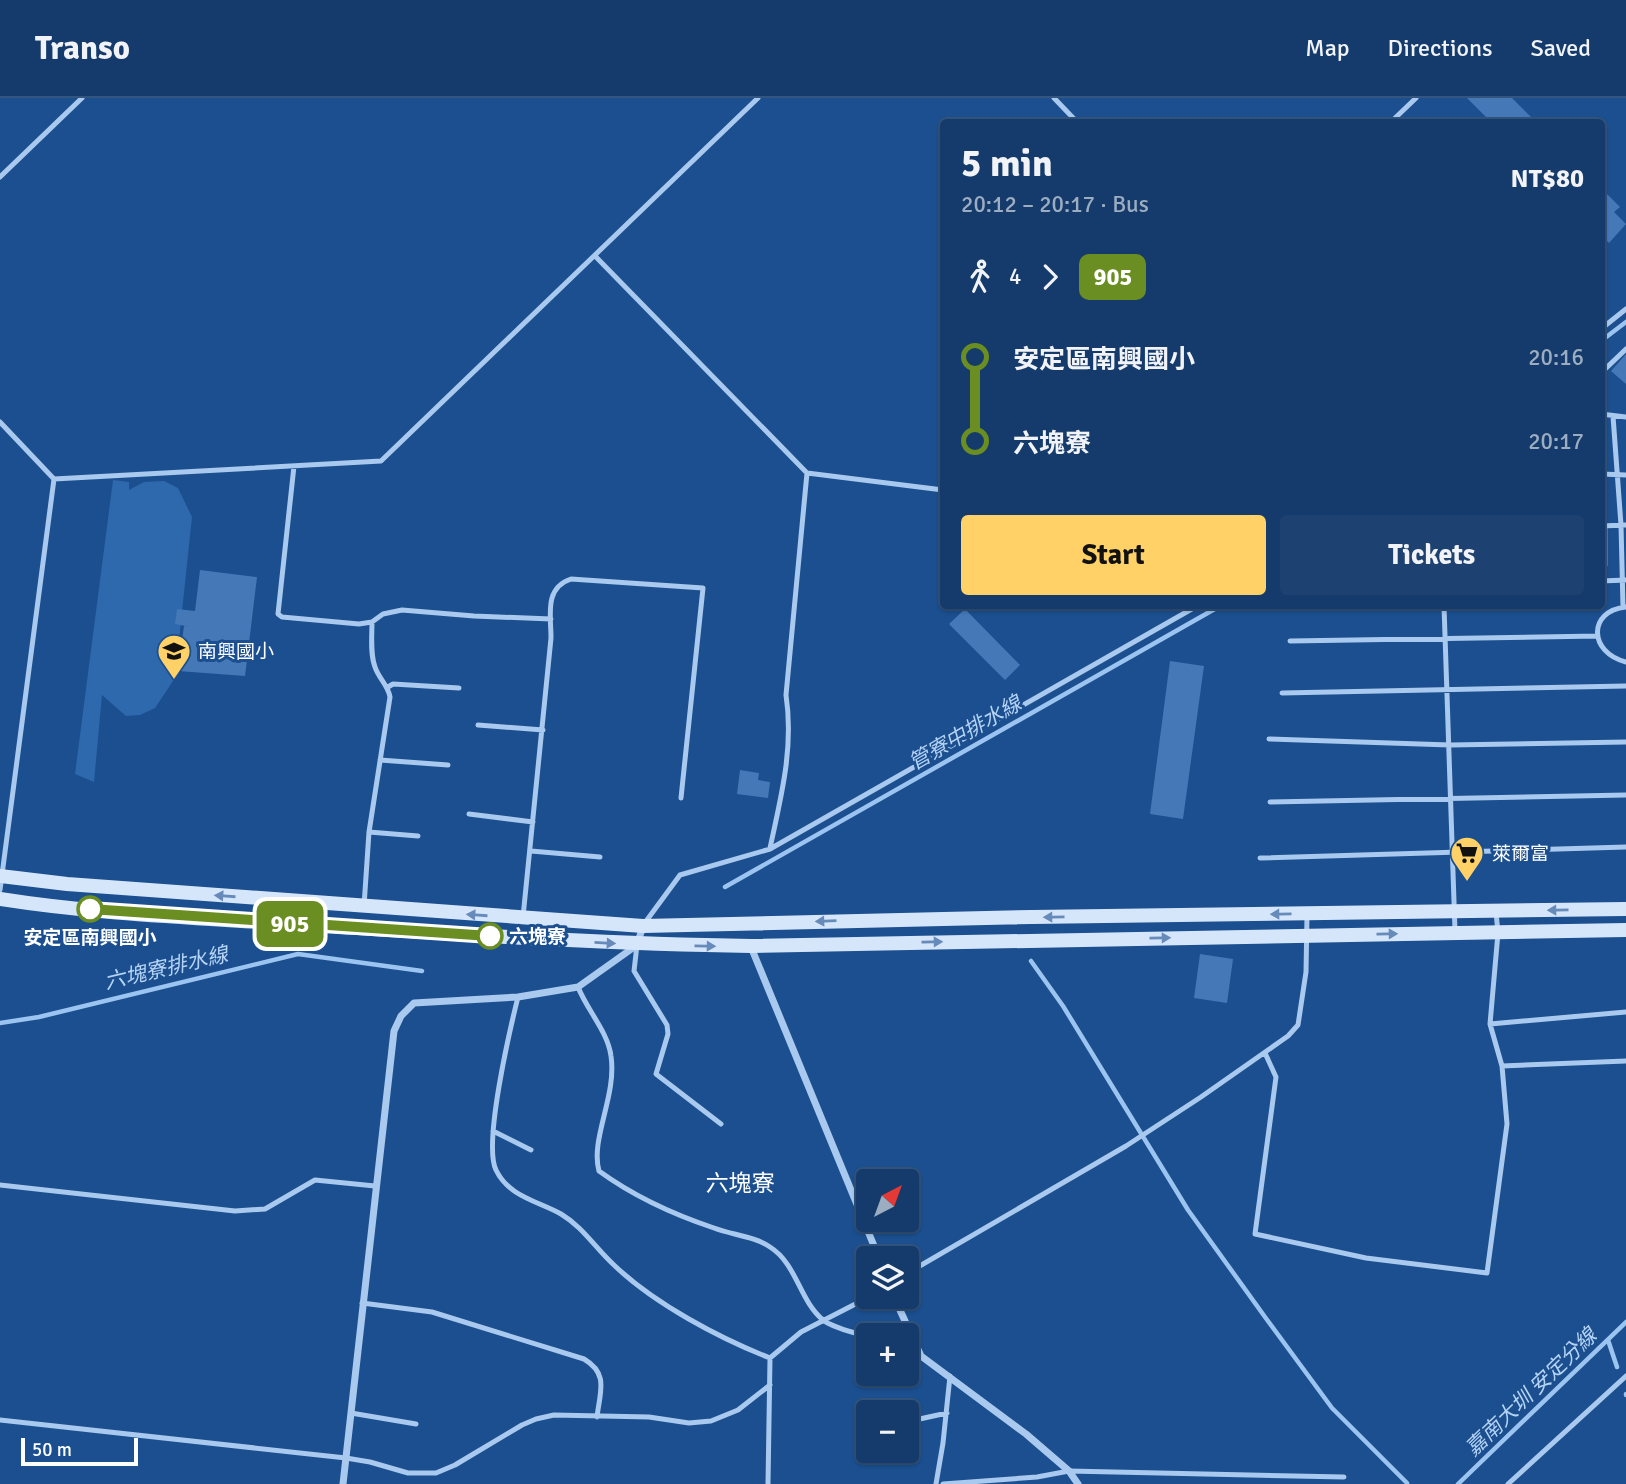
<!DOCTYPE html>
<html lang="en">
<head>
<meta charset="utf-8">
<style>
  body { margin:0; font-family:Signika,"Noto Sans TC",sans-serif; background:#1d4271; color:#f1f3f6; height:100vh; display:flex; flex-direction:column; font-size:26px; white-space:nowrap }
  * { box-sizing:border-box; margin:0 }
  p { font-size:23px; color:#9dadc1 }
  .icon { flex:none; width:38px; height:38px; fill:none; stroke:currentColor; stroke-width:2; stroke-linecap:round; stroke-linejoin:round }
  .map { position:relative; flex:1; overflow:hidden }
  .sheet { position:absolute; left:940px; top:21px; width:665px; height:490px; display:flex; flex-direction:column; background:#143b6b; border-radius:7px; box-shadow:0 2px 5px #0004,0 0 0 2px #33557e }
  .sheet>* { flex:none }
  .badge { padding:0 14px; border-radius:10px; font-size:24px; line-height:46px }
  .needle { width:46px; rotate:41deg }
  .fabs { position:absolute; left:856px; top:1071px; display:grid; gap:14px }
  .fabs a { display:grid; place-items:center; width:63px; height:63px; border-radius:7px; background:#143b6b; box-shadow:0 2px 5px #0004,0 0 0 2px #33557e; font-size:35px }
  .scale { position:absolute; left:21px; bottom:18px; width:117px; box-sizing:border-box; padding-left:7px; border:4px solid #fff; border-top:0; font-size:19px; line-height:24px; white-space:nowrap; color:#fff; -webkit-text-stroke:5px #1b4f8f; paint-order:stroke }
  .map>.badge { position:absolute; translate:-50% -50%; box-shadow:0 0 0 4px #fff }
  .legs { display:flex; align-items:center; gap:10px; height:77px; padding:0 21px; font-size:23px }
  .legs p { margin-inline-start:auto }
  .summary { display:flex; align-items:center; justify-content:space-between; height:119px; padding:0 21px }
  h1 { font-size:38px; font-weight:700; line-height:52px }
  .primary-button { display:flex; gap:14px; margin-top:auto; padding:14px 21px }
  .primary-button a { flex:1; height:80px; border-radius:7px; background:#ffd166; color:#111; font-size:28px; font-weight:700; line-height:80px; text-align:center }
  .primary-button a+a { background:#1d4271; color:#f1f3f6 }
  ul { padding:0 21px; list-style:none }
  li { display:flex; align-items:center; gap:24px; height:84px; font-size:26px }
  li i { display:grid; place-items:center; width:10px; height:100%; margin:0 9px; background:currentColor }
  li i::after { content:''; width:18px; height:18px; margin:-9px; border:5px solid; border-radius:50%; background:#143b6b }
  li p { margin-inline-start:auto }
  li:first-child i { background:linear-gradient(#0000 50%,currentColor 0) }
  li:last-child i { background:linear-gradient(currentColor 50%,#0000 0) }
  header { display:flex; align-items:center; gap:42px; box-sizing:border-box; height:98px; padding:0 35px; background:#143b6b; border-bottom:2px solid #33557e }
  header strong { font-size:33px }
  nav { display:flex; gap:38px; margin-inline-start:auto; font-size:24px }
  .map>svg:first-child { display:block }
  .green { fill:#2e69ad }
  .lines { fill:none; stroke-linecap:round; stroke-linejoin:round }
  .stream { stroke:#9cc4f0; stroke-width:4.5 }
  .building { fill:#4478b7 }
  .service { stroke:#a9c9ee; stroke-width:5 }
  .minor { stroke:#a9c9ee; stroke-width:7 }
  .secondary { stroke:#d6e6fa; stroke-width:14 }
  .oneway { fill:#668bba }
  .line-1-casing { stroke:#fff; stroke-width:16 }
  .line-1 { stroke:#6b8e23; stroke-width:10 }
  .stop-1-dot { fill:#fff; stroke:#6b8e23; stroke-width:3.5 }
  .labels { text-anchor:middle; stroke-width:6; stroke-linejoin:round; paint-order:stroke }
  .poi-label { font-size:19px; fill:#fff; stroke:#1b4f8f; text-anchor:start }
  .stop-label { font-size:19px; font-weight:bold; fill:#fff; stroke:#1b4f8f; text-anchor:start }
  .water-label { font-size:21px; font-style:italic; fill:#b5d3f5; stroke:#1b4f8f }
  .quarter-label { font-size:23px; fill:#fff; stroke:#1b4f8f }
</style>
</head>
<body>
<header>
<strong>Transo</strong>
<nav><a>Map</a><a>Directions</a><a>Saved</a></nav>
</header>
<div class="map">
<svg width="1626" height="1386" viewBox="0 0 1626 1386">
  <rect width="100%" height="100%" fill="#1b4f8f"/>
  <path class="green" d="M113,382l16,2v8l15,-8 20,-1 14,7 14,29 -17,161 -20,30 -15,7 -14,1 -24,-21 -8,87 -19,-8z"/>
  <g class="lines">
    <path class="stream" d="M1601,243l25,-19
      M725,789l495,-281
      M1031,863l32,45 125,204 77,107 67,91 75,75
      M0,925l39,-6 259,-63 124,17
      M1608,1242l9,27
      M1626,1296v1
      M1458,1386l168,-162"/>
  </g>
  <path class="building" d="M1467,0h45l24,24h-45z
    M1601,90l19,19 -6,5 12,12 -17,19 -8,-8z
    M1626,256v30l-15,-13z
    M1601,429h7v39h-7z
    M200,472l57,7 -12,99 -67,-5 6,-45 6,1 -15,-3 2,-15 18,2z
    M965,511l55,56 -15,15 -56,-56z
    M1170,563l34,5 -21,153 -33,-5z
    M740,672l19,3 -1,7 12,2 -2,16 -31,-4z
    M1200,856l33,5 -6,44 -33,-5z"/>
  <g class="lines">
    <path class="service" d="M1054,0l23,24
      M1391,24l25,-24
      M0,79l82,-79
      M596,159l211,216 136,17
      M1601,231l25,-20
      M1601,275l25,-24
      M1601,316l25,3
      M1613,318l8,109 2,82
      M0,324l54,57 327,-18 377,-363
      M294,368l-16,148 4,3 77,7 13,-2 11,-8 19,-4 72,6 77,3
      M1601,376l25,1
      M1601,428l25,-1
      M1601,483l25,-1
      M1444,508l11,325
      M1626,509c-39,4 -37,46 0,55
      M1290,543l308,-5
      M388,589l5,-3 66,4
      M1282,595l344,-7
      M478,627l65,5
      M1269,641l181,6 176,-3
      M380,662l68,5
      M1270,704l356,-7
      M469,716l64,8
      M369,734l49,4
      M770,750c11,-51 24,-100 16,-153l21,-222
      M531,753l69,6
      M1260,760l366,-11
      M0,792l54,-411
      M364,808l5,-74 21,-135c-2,-12 -11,-18 -15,-30 -5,-13 -3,-31 -3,-45
      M523,819l28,-279c0,-23 -7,-50 20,-59l132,9 -22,210
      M644,826l36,-49 90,-26 427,-243
      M637,847l-3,26 33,54 1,9 -12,40 65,50
      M578,889c9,23 30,45 33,69 6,40 -21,83 -12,115 33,24 76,44 115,57 18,7 40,8 56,19 27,17 29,53 53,73 11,9 32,12 45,17
      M518,899c-8,32 -35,147 -22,173 13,27 42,31 65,44 22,13 35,35 54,52 40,38 104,72 155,92l31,-26 68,-35
      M1490,926l136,-12
      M1265,955l11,24 -21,157 111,24 121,15 20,-149 -5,-58 -12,-42 8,-91 -2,-21
      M1502,968l124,-5
      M493,1033l38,19
      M0,1087l235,26 30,-2 50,-29 60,6
      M906,1176l220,-128 75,-49 87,-61 10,-11 8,-53 1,-56
      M362,1205l70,9 152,47c25,15 16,32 13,58
      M906,1253l15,5
      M351,1315l65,11
      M0,1322l346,38 24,4 38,11h28l19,-8 67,-40 14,-6 18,-4 95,2 40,6 22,-2 27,-11 32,-25
      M906,1324l41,-9
      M768,1386l2,-126
      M936,1386l7,-41 7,-67
      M943,1386l94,-7 32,-6 275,6
      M1508,1386l118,-108"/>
    <path class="minor" d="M751,849l128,311
      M894,1199l27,59 105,78 43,37 9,13
      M343,1386l51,-453 7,-15 13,-13 104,-6 60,-10 59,-42 6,-19"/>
    <path class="secondary" d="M0,778l67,8 576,42 389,-9 594,-8
      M0,801c101,16 204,19 306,26 148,9 297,19 445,21l875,-16"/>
  </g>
  <defs><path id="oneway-solid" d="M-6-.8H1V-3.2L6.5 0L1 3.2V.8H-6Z" transform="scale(1.75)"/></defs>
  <g class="oneway">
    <use href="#oneway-solid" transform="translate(225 798) rotate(-176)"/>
    <use href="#oneway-solid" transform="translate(1558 812) rotate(179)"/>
    <use href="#oneway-solid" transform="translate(1281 816) rotate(179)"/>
    <use href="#oneway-solid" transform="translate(477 817) rotate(-176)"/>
    <use href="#oneway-solid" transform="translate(1054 819) rotate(179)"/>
    <use href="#oneway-solid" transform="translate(826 823) rotate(178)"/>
    <use href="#oneway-solid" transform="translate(1387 836) rotate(-1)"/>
    <use href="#oneway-solid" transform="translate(1160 840) rotate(-1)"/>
    <use href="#oneway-solid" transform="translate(932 844) rotate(-1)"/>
    <use href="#oneway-solid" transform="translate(605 845) rotate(3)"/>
    <use href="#oneway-solid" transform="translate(705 848) rotate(1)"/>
  </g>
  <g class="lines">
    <defs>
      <path id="line-1" d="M90,811l400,27"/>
    </defs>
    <use href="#line-1" class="line-1-casing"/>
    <use href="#line-1" class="line-1"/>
  </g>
  <defs>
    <symbol id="school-pin" viewBox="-11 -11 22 30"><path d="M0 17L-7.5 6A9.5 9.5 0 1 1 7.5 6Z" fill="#ffd166" stroke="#1b4f8f"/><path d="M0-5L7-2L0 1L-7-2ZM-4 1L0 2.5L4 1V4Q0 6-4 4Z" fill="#111"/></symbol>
    <symbol id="supermarket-pin" viewBox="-11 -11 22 30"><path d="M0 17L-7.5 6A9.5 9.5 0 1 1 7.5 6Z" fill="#ffd166" stroke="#1b4f8f"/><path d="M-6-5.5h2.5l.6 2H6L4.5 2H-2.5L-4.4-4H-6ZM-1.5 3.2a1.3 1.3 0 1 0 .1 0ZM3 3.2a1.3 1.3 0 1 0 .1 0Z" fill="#111"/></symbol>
  </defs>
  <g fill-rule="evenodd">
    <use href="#school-pin" x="155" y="534" width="38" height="52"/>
    <use href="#supermarket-pin" x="1448" y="736" width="38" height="52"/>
  </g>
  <g class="stop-1-dot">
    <circle cx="90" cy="811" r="12"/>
    <circle cx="490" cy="838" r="12"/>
  </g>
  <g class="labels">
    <g class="poi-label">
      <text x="198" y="560">南興國小</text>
      <text x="1492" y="762">萊爾富</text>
    </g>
    <g class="stop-label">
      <text x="509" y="845">六塊寮</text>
      <text x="90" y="846" text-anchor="middle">安定區南興國小</text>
    </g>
    <g class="water-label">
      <text transform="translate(965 635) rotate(-30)" y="7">管寮中排水線</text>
      <text transform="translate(166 870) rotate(-13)" y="7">六塊寮排水線</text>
      <text transform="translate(1531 1294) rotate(-44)" y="7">嘉南大圳 安定分線</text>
    </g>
    <g class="quarter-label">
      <text x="740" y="1093">六塊寮</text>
    </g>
  </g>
</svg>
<div class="fabs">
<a><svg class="needle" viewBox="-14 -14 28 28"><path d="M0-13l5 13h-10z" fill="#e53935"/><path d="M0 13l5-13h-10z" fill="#9dadc1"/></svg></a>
<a><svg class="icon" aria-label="layers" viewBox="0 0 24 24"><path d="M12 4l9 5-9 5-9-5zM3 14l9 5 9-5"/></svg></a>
<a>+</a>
<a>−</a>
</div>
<div class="scale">50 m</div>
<b class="badge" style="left:290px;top:826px;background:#6b8e23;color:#fff">905</b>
<section class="sheet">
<div class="summary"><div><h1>5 min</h1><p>20:12 – 20:17 · Bus</p></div><b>NT$80</b></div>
<div class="legs"><svg class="icon" aria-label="walk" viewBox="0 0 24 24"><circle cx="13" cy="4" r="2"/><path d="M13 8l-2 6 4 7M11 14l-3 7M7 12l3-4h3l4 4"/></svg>4<svg class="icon" aria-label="forward" viewBox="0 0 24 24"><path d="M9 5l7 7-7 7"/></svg><b class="badge" style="background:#6b8e23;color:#fff">905</b></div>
<ul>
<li><i style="color:#6b8e23"></i><b>安定區南興國小</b><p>20:16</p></li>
<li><i style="color:#6b8e23"></i><b>六塊寮</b><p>20:17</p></li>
</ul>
<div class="primary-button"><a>Start</a><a>Tickets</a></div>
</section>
</div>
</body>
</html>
